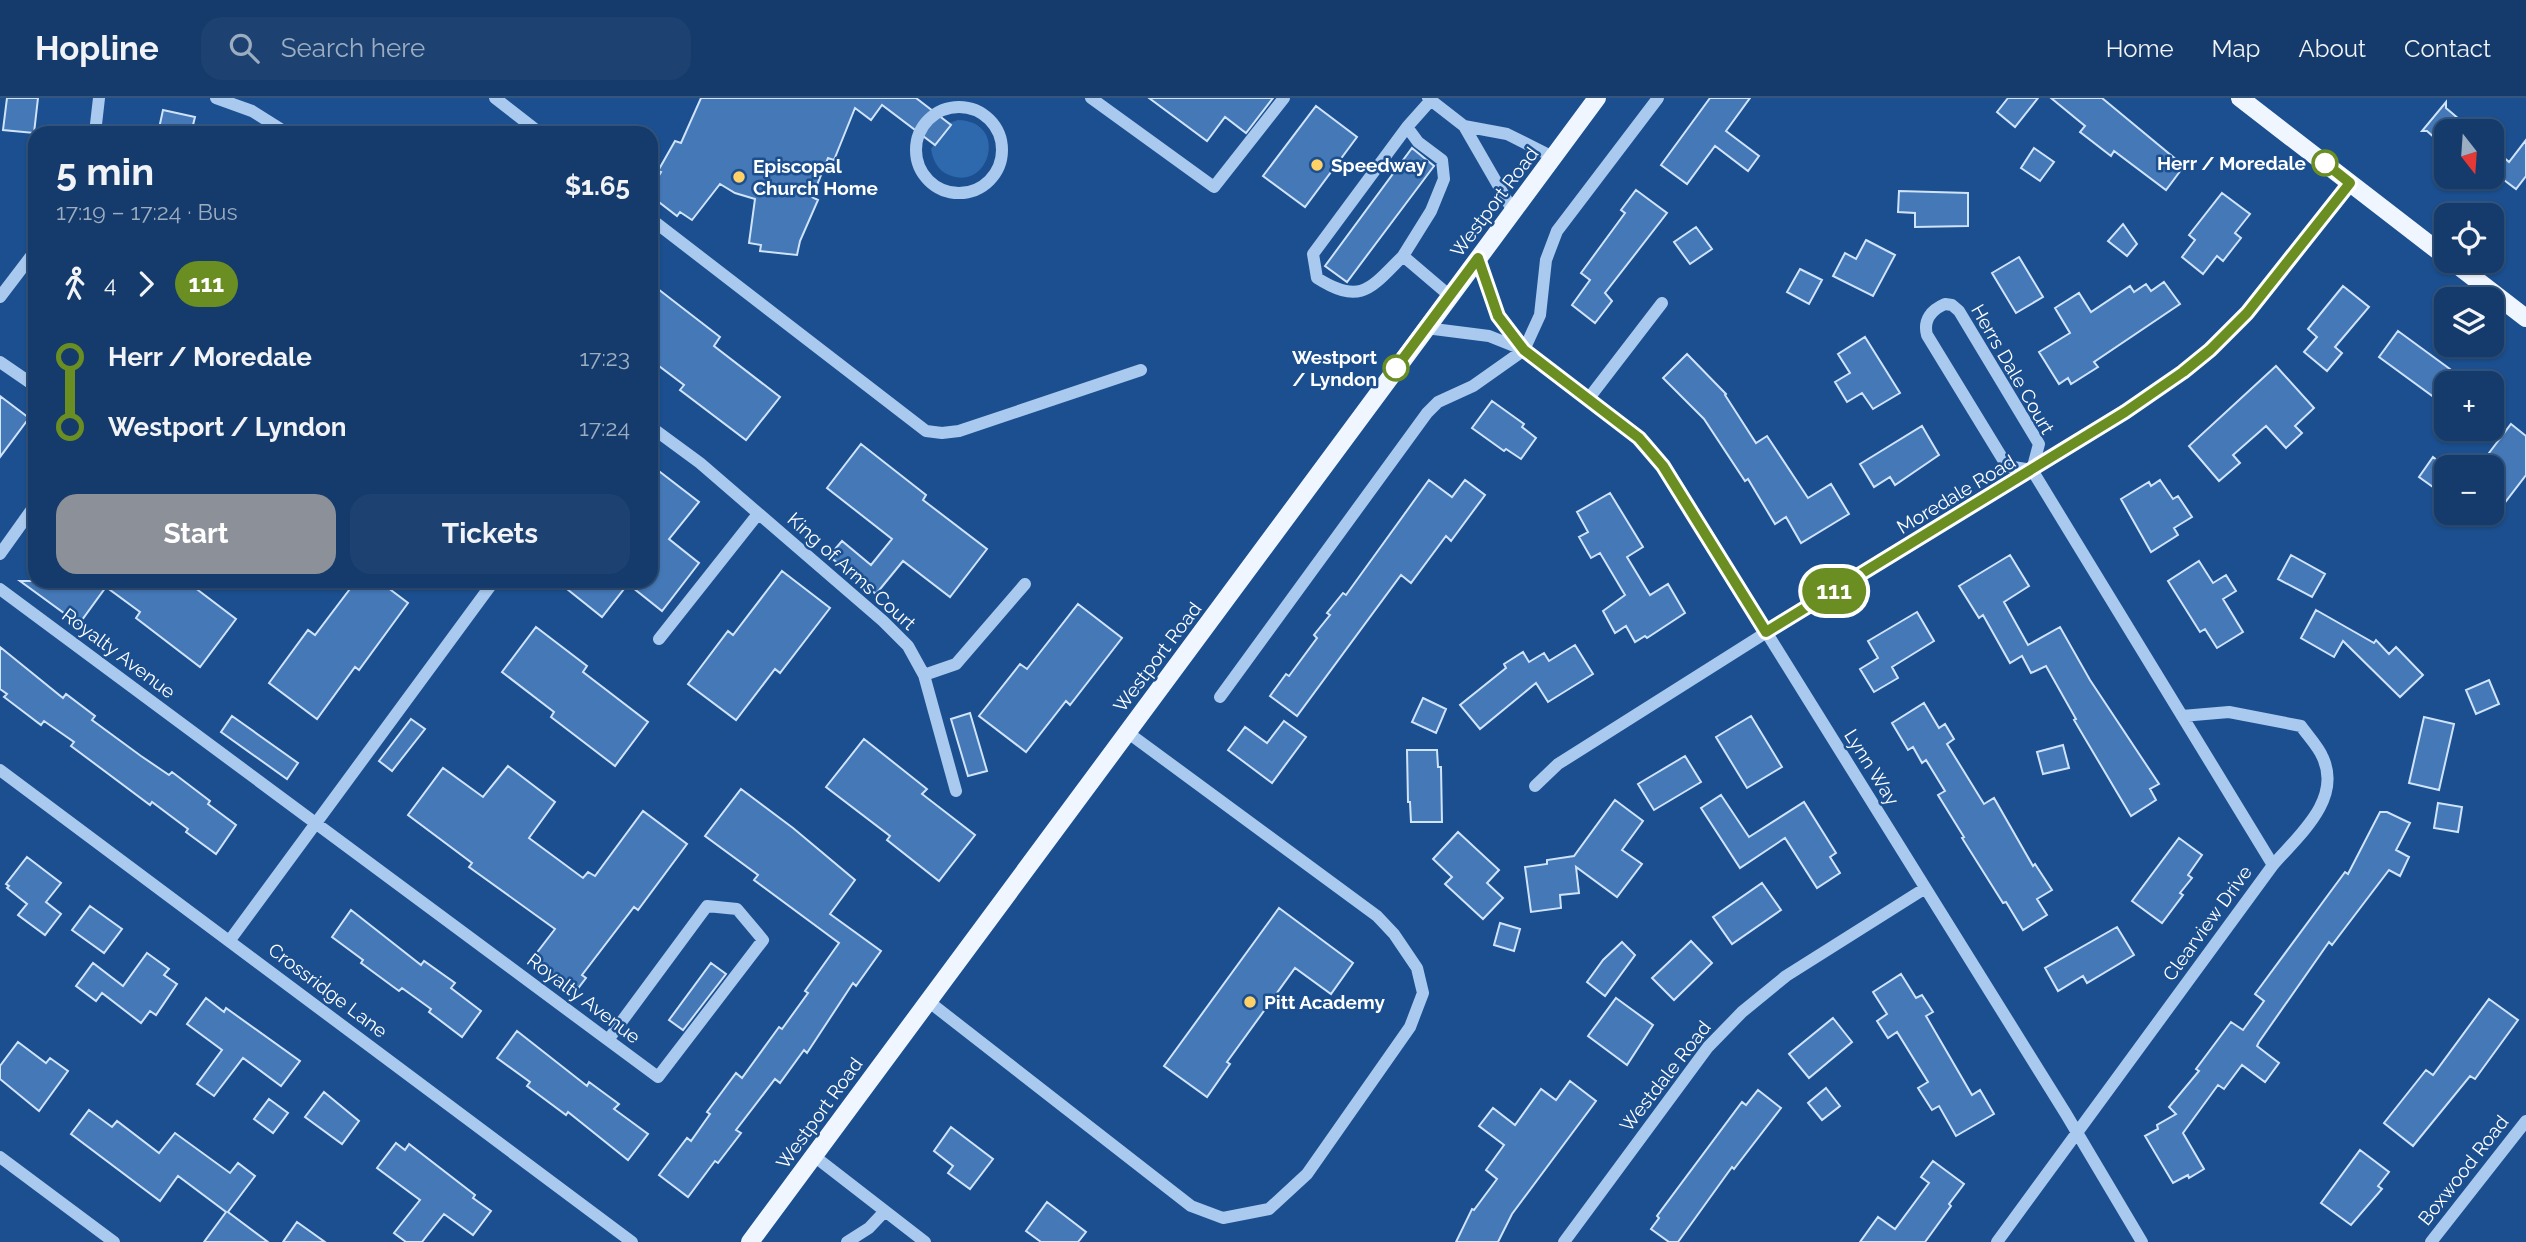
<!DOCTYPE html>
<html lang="en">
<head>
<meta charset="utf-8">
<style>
  body { margin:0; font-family:Raleway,sans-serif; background:#1d4271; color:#f1f3f6; height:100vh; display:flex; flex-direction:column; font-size:26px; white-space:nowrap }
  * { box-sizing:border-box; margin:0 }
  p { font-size:23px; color:#9dadc1 }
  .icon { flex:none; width:38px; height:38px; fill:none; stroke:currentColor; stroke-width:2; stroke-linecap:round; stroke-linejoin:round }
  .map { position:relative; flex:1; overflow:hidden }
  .details { position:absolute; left:28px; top:28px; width:630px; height:462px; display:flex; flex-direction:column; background:#143b6b; border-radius:21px; box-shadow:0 2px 5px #0004,0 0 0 2px #33557e }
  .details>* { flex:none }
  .badge { padding:0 14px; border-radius:23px; font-size:24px; line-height:46px }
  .needle { width:46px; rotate:163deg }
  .controls { position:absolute; left:2434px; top:21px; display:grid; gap:14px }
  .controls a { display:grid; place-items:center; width:70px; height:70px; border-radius:14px; background:#143b6b; box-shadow:0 2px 5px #0004,0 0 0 2px #33557e; font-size:35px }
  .map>.badge { position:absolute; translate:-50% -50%; box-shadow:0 0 0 4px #fff }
  .legs { display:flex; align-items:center; gap:10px; height:77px; padding:0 28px; font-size:23px }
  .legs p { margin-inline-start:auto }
  .headline { display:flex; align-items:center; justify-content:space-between; height:119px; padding:0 28px }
  h1 { font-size:38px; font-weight:700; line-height:52px }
  .primary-button { display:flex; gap:14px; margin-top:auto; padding:14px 28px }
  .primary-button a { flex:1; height:80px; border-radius:21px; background:#8c9099; color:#fff; font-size:28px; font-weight:700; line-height:80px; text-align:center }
  .primary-button a+a { background:#1d4271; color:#f1f3f6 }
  ul { padding:0 28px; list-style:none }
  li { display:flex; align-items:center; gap:24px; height:70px; font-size:26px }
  li i { display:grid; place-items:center; width:10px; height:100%; margin:0 9px; background:currentColor }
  li i::after { content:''; width:18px; height:18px; margin:-9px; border:5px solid; border-radius:50%; background:#143b6b }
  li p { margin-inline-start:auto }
  li:first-child i { background:linear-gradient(#0000 50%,currentColor 0) }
  li:last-child i { background:linear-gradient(currentColor 50%,#0000 0) }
  header { display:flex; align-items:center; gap:42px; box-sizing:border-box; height:98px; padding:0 35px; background:#143b6b; border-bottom:2px solid #33557e }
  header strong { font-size:33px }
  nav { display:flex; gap:38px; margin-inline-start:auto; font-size:24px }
  .search { width:490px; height:63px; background:#1d4271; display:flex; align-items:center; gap:18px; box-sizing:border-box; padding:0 24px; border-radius:21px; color:#9dadc1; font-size:26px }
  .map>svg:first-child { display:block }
  .green { fill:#2e69ad }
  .building { fill:#4478b7; stroke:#cfe3fa; stroke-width:2 }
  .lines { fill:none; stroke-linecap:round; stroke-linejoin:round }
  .minor { stroke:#a9c9ee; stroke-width:12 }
  .major { stroke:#f0f6ff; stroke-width:18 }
  .line-1-casing { stroke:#fff; stroke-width:16 }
  .line-1 { stroke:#6b8e23; stroke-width:10 }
  .stop-1-dot { fill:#fff; stroke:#6b8e23; stroke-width:3.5 }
  .poi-dot { fill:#ffd166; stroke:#1b4f8f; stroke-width:2.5 }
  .labels { text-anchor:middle; stroke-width:5; stroke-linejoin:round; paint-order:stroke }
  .stop-label { font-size:19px; font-weight:bold; fill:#fff; stroke:#1b4f8f; text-anchor:end }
  .poi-label { font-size:19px; font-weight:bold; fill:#fff; stroke:#1b4f8f; text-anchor:start }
  .street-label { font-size:19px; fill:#fff; stroke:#1b4f8f }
</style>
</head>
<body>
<header>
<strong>Hopline</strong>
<div class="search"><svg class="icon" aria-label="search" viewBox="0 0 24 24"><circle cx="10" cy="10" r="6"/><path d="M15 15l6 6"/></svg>Search here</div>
<nav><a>Home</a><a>Map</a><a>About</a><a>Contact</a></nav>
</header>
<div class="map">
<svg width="2526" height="1144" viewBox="0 0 2526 1144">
  <rect width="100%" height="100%" fill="#1b4f8f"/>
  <path class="green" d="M958,22c51,1 32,72 -9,55 -12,-5 -16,-15 -18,-26l18,-26z"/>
  <path class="building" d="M7,0h31l-4,35 -31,-3z
    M701,0h215l35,27 -16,20 -53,-40 -11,15 -16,-12 -21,52 -6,-2 -16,39 6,3 -18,41 -3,14 -37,-4 1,-6 -12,-2 6,-44 -20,-6 -15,-9 -28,36 -12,-8 -3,4 -26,-20v-7l10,-17 -3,-1 17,-30 6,2z
    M1149,0h124l-27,35 -21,-16 -18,24z
    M1710,0h40l-24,33 33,25 -11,15 -33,-25 -28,38 -26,-19z
    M2008,0h30l-23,29 -18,-15z
    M2051,0h51l82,68 -18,24 -52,-39 -3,5 -31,-24 5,-6z
    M2446,4v6l27,23h-27v17l-19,-17h-5z
    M1316,8l41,31 -52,70 -42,-31z
    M163,12l32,7 -4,16h-33z
    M2526,42v36l-10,13 -24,-18v-24l17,15z
    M1412,50l22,18 -87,116 -22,-16z
    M2034,50l20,14 -14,19 -19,-13z
    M1636,92l31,23 -62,80 7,8 -17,22 -23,-18 18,-25 -9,-7 44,-60 -4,-3z
    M1899,93l69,2v33l-53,1v-14l-17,-1z
    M2222,95l28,21 -15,19 6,5 -18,23 -6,-5 -14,18 -21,-17 13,-17 -6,-5z
    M2123,126l14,20 -10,12 -19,-15z
    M1696,129l16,22 -22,15 -16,-22z
    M1866,142l29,15 -22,41 -40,-20 12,-23 11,6z
    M2019,159l24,40 -27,16 -24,-40z
    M1800,171l22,11 -13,24 -22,-12z
    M2164,184l16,22 -86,58 4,5 -27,17 -3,-6 -9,6 -20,-32 31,-19 -15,-25 24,-15 12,19 39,-26 4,6 12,-8 5,7z
    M2343,188l26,21 -34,40 7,6 -15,18 -23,-19 13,-15 -9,-8z
    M658,191l62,48 -6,9 66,51 -34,43 -66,-50 4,-5 -33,-25v-62z
    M2398,233l71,52h-23v23l-67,-49z
    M1865,239l35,56 -27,16 -11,-16 -15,9 -12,-20 15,-9 -12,-19z
    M1687,256l39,40 -1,1 31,48 11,-7 41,62 23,-14 18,30 -48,29 -15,-26 -11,7 -27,-45 -3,2 -41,-62 -41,-41z
    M2276,268l38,42 -19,18 7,7 -16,15 -20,-22 -33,29 7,8 -21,18 -30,-35z
    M0,298l29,22 -29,39z
    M1492,303l32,23 -2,3 14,11 -15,21 -15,-10 -2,2 -32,-23z
    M2511,326l15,12v39l-23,30 -11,-9v-23l9,-11 -12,-9z
    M1922,328l17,29 -44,30 -5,-8 -16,10 -14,-23z
    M861,346l65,51 -3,5 64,49 -37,48 -47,-36 -27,33 -47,-38 13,-15 29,24 21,-26 -65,-51z
    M2433,359l13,10v16l-6,9 -21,-15z
    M651,367l48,37 -30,37 30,24 -37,48 -34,-27 -26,33 -45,-36h94z
    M1429,382l23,17 13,-17 20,15 -34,46 -5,-5 -35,47 -10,-8 -104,141 -27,-20 16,-22 3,2 28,-38 -3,-3 16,-20 -3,-2 16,-20 3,2z
    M2160,382l13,19 5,-3 14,21 -18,11 4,7 -27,17 -30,-53 28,-17 2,4z
    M1610,395l33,54 -16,10 23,38 18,-11 17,29 -38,25 -2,-2 -10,6 -9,-16 -11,7 -12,-22 22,-16 -25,-42 -9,5 -12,-21 9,-5 -11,-20z
    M2010,457l19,31 -25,16 24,43 32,-18 30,53 69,104 -9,5 6,11 -25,16 -57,-96 2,-1 -30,-53 -15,7 -9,-17 -12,7 -27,-48 -4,3 -20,-32z
    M2291,457l34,19 -13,23 -34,-18z
    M2199,463l14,22 13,-8 10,16 -13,8 20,33 -26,16 -12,-19 -5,3 -32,-51z
    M782,473l48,37 -50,65 -5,-4 -39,51 -48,-36 40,-53 5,4z
    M20,483h166l50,38 -36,48 -64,-49 4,-6 -34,-25 -27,37z
    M356,483h23l29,22 -49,67 -4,-3 -38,52 -48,-36 39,-53 7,5z
    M1078,506l44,34 -52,67 -4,-4 -40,51 -47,-36 41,-52 7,5z
    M2316,512l58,33 2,-3 13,14 7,-7 27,28 -23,22 -57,-56 -9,16 -33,-19z
    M1917,514l17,29 -42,26 6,11 -24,14 -14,-23 18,-11 -10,-17z
    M536,529l51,39 -4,6 65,50 -33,44 -64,-49 3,-5 -52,-40z
    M1575,547l18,29 -45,28 -12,-19 -56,46 -20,-24 46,-37 -2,-4 19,-12 6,10 15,-9 5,8z
    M0,549l63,51 3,-4 29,22 -3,4 49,36 28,19 3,-3 38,29 -2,3 28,21 -20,29 -30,-22 2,-3 -36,-27 -2,3 -79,-59 3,-4 -30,-21 -3,4 -37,-28 3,-3 -7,-5z
    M2489,582l10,24 -23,10 -10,-24z
    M1423,600l23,11 -10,24 -24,-11z
    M1924,605l15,25 6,-4 9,15 -7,5 37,60 10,-6 39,68 2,-2 17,26 -15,9 10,16 -24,15 -17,-28 -3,1 -41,-65 2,-1 -26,-42 7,-4 -19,-31 -4,3 -9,-16 -5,3 -16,-27z
    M970,615l17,58 -19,5 -17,-57z
    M232,618l66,47 -11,16 -66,-47z
    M1751,618l31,51 -35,21 -31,-51z
    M2424,619l30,7 -15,66 -30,-7z
    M411,621l14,10 -33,42 -13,-10z
    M1284,623l22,16 -34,46 -44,-33 17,-23 22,16z
    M864,641l63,50 -5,5 53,41 -36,46 -52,-41 3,-4 -64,-49z
    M2063,647l6,23 -26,6 -6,-22z
    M1407,652h30l1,17h3l1,55h-31l-1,-20h-2z
    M1685,658l16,26 -47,28 -16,-26z
    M508,668l47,36 -26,36 54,40 5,-6 7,4 48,-65 44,33 -49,66 -4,-3 -52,68 4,3 -10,13 -44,-32 23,-30 -86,-62 3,-4 -64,-48 35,-47 40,29z
    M741,691l52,39 62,52 -25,34 51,37 -25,35 -3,-3 -46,70 -3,-3 -24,33 -5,-4 -39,51 5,3 -23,30 -3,-2 -27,36 -29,-22 28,-37 4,3 19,-27 -3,-2 29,-39 6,5 37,-51 3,2 26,-36 -3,-2 34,-48 -85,-63 4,-5 -53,-39z
    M1721,697l28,42 55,-35 32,51 -6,4 10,16 -23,15 -32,-50 -45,30 -39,-60z
    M1615,702l28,21 -21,29 20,14 -25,33 -41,-30 3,26 -19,2 1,13 -30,4 -6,-45 22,-3v-4l27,-4z
    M2438,705l24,4 -4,25 -24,-4z
    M2380,714h7l23,11 -14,27 13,7 -9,19 -11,-6 -57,75 -3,-3 -70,100 -2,4 22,17 -14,19 -23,-17 -18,24 -6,-4 -35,48 21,36 -15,9 -1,-3 -15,8 -28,-47 13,-7 -1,-4 19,-11 -7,-7 30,-36 -3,-2 35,-47 12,8 21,-29 -9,-7 90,-122 3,2z
    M1458,734l41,38 -12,13 16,15 -20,21 -38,-35 7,-7 -19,-18z
    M2179,740l23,17 -14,20 4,3 -12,15 3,2 -21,28 -30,-22z
    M27,759l34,26 -15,19 15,12 -16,21 -27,-20 9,-11 -20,-16 2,-2 -3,-2z
    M1762,785l19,27 -49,34 -19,-27z
    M90,808l32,23 -18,24 -32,-23z
    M1279,810l74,55 -22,31 -36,-26 -68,94 3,2 -23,33 -43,-31z
    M351,812l70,55 3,-4 31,22 -4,5 30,23 -19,26 -33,-25 2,-3 -29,-21 -3,3 -38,-28 2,-3 -31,-23z
    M1500,825l20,6 -6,22 -20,-6z
    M2117,829l17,28 -47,28 -4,-7 -25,15 -13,-23z
    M1691,843l21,22 -38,37 -22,-22z
    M1622,844l13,13 -30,41 -18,-14 16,-22z
    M147,855l22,16 -5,6 13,9 -21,31 -6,-4 -9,12 -39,-30 -6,8 -20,-15 17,-23 30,23z
    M711,865l15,11 -43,56 -14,-10z
    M1901,876l15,24 6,-3 11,17 -7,4 46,79 8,-5 14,24 -38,22 -17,-30 -7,4 -14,-22 10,-6 -31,-50 -9,6 -11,-17 10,-7 -14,-22z
    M206,900l18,14 2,-4 74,53 -19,25 -38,-28 -29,38 -17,-12 25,-34 -35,-26z
    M1616,900l37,27 -26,40 -39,-29z
    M2489,901l29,21 -43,59 -5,-3 -57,70 -29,-23 42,-53 7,5z
    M1833,920l19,24 -43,36 -20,-24z
    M517,933l70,55 2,-4 30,22 -5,5 34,25 -20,26 -60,-48 -2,3 -39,-29 3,-4 -33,-24z
    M18,944l28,21 4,-5 18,13 -29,40 -39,-32v-13z
    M1570,983l26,20 -84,113 -14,28h-42l16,-33 2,1 23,-31 -11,-9 18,-25 -25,-19 14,-18 22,17 26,-36 15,11z
    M1826,990l14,18 -18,14 -14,-17z
    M1758,992l23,18 -47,61 -2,-2 -54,75h-9l-18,-13 8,-11 -2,-2 85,-114 4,3z
    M324,994l35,29 -17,23 -37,-27z
    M269,1001l19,14 -15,20 -19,-14z
    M89,1012l23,17 5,-6 42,32 16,-20 55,40 8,-10 17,13 -27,36 40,30h-64l22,-30 -48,-36 -18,25 -89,-67z
    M951,1029l42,32 -23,30 -22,-16 5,-7 -19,-15z
    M396,1045l9,7 4,-6 66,51 -2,3 18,13 -18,24 -29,-21 -22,28h-16l-12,-9 26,-33 -43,-32z
    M2360,1052l29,22 -11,14 4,3 -31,36 -30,-22z
    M1933,1063l31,23 -15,20 2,2 -26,36h-65l18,-25 17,12 34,-46 -8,-6z
    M1047,1104l39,30 -8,10h-37l-15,-11z
    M297,1124l28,20h-42z"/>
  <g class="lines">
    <path class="minor" d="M216,0l36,13 35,22
      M495,0l45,35
      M1091,0l123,89 70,-89
      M1428,0l36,28 49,85
      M1431,2l-24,27 11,15 24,18 2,19 -13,32 -28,45 47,40
      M916 52a43 43 0 1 1 86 0a43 43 0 1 1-86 0Z
      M1464,28l43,8 46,23
      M95,35l4,-35
      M651,121l275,212 16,2 17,-2 182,-61
      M1403,158c-32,32 -42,50 -86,22l-4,-24 94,-127
      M1478,160l20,58 26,34
      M0,199l35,-46
      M1945,206l7,1 7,6 80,133 -7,26 -25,-4 -80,-131c-4,-15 4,-25 18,-31z
      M1426,230l63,8 35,14 100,75 15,12 24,29 403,648 76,128
      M0,264l35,24
      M1589,300l73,-95
      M651,329l49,36 183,158 25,25 16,29 32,116
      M0,456l35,-49
      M0,491l608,451 50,37 105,-137 -26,-31 -30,-3 -99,134
      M659,541l99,-125
      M924,577l32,-11 69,-80
      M1220,599l207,-284 11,-11 35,-16 51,-36 16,-35 6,-55 11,-29 101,-133
      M2182,618l47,-4 72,14c7,10 18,21 22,32 19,42 -25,78 -50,107
      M0,672l632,472
      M1535,688l23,-22 209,-132 358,-220 58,-40 27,-22 37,-37 103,-131
      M230,842l264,-359
      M928,903l263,205 32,12 46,-9 38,-35 103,-147 13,-34 -6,-25 -23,-34 -17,-18 -250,-184
      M814,1058l111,86
      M0,1059l114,85
      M847,1144l22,-14 16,-17
      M1564,1144l144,-195 34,-35 44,-36 138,-87
      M1997,1144l276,-377 -241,-395
      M2431,1144l95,-121"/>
    <path class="major" d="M2240,0l206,159
      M2452,163l74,57
      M750,1144l847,-1144"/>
  </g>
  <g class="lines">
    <defs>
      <path id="line-1" d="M1396,270l82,-110 20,58 26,34 115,88 24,28 103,166 359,-220 58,-40 27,-22 37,-37 103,-130 -25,-20"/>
    </defs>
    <use href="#line-1" class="line-1-casing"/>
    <use href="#line-1" class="line-1"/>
  </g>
  <g class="stop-1-dot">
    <circle cx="2325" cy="65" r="12"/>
    <circle cx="1396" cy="270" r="12"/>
  </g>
  <g class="poi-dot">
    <circle cx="1317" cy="67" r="7"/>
    <circle cx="739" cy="79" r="7"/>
    <circle cx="1250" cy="904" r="7"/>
  </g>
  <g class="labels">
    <g class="stop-label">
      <text x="2306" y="72">Herr / Moredale</text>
      <text x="1377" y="266">Westport<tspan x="1377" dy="22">/ Lyndon</tspan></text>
    </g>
    <g class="poi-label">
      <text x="1331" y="74">Speedway</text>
      <text x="753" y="75">Episcopal<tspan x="753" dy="22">Church Home</tspan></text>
      <text x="1264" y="911">Pitt Academy</text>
    </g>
    <g class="street-label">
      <text transform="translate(1494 104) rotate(-53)" y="7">Westport Road</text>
      <text transform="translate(2013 271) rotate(60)" y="7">Herrs Dale Court</text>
      <text transform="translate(1956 396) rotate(-31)" y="7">Moredale Road</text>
      <text transform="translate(852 473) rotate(42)" y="7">King of Arms Court</text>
      <text transform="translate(119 555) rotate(37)" y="7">Royalty Avenue</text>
      <text transform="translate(1157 559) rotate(-53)" y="7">Westport Road</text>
      <text transform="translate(1872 669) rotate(58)" y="7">Lynn Way</text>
      <text transform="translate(2207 825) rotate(-54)" y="7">Clearview Drive</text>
      <text transform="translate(328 892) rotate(37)" y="7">Crossridge Lane</text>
      <text transform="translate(584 900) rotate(37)" y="7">Royalty Avenue</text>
      <text transform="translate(1665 978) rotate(-52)" y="7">Westdale Road</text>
      <text transform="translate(819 1015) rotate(-54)" y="7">Westport Road</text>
      <text transform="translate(2463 1072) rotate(-52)" y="7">Boxwood Road</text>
    </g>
  </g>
</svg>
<div class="controls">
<a><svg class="needle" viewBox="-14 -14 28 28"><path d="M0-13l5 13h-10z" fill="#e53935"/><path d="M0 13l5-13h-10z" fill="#9dadc1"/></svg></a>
<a><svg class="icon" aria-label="locate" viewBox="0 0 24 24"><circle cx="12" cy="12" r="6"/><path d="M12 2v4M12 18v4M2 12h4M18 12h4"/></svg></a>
<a><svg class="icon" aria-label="layers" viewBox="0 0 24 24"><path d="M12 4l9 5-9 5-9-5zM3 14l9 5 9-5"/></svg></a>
<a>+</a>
<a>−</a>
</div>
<b class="badge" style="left:1834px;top:493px;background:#6b8e23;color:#fff">111</b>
<section class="details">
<div class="headline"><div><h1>5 min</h1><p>17:19 – 17:24 · Bus</p></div><b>$1.65</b></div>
<div class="legs"><svg class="icon" aria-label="walk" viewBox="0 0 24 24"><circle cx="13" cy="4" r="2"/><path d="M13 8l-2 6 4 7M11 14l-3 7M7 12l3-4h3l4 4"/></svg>4<svg class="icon" aria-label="forward" viewBox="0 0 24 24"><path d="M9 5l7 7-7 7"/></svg><b class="badge" style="background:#6b8e23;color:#fff">111</b></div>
<ul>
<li><i style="color:#6b8e23"></i><b>Herr / Moredale</b><p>17:23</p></li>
<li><i style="color:#6b8e23"></i><b>Westport / Lyndon</b><p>17:24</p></li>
</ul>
<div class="primary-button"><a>Start</a><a>Tickets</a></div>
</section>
</div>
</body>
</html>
